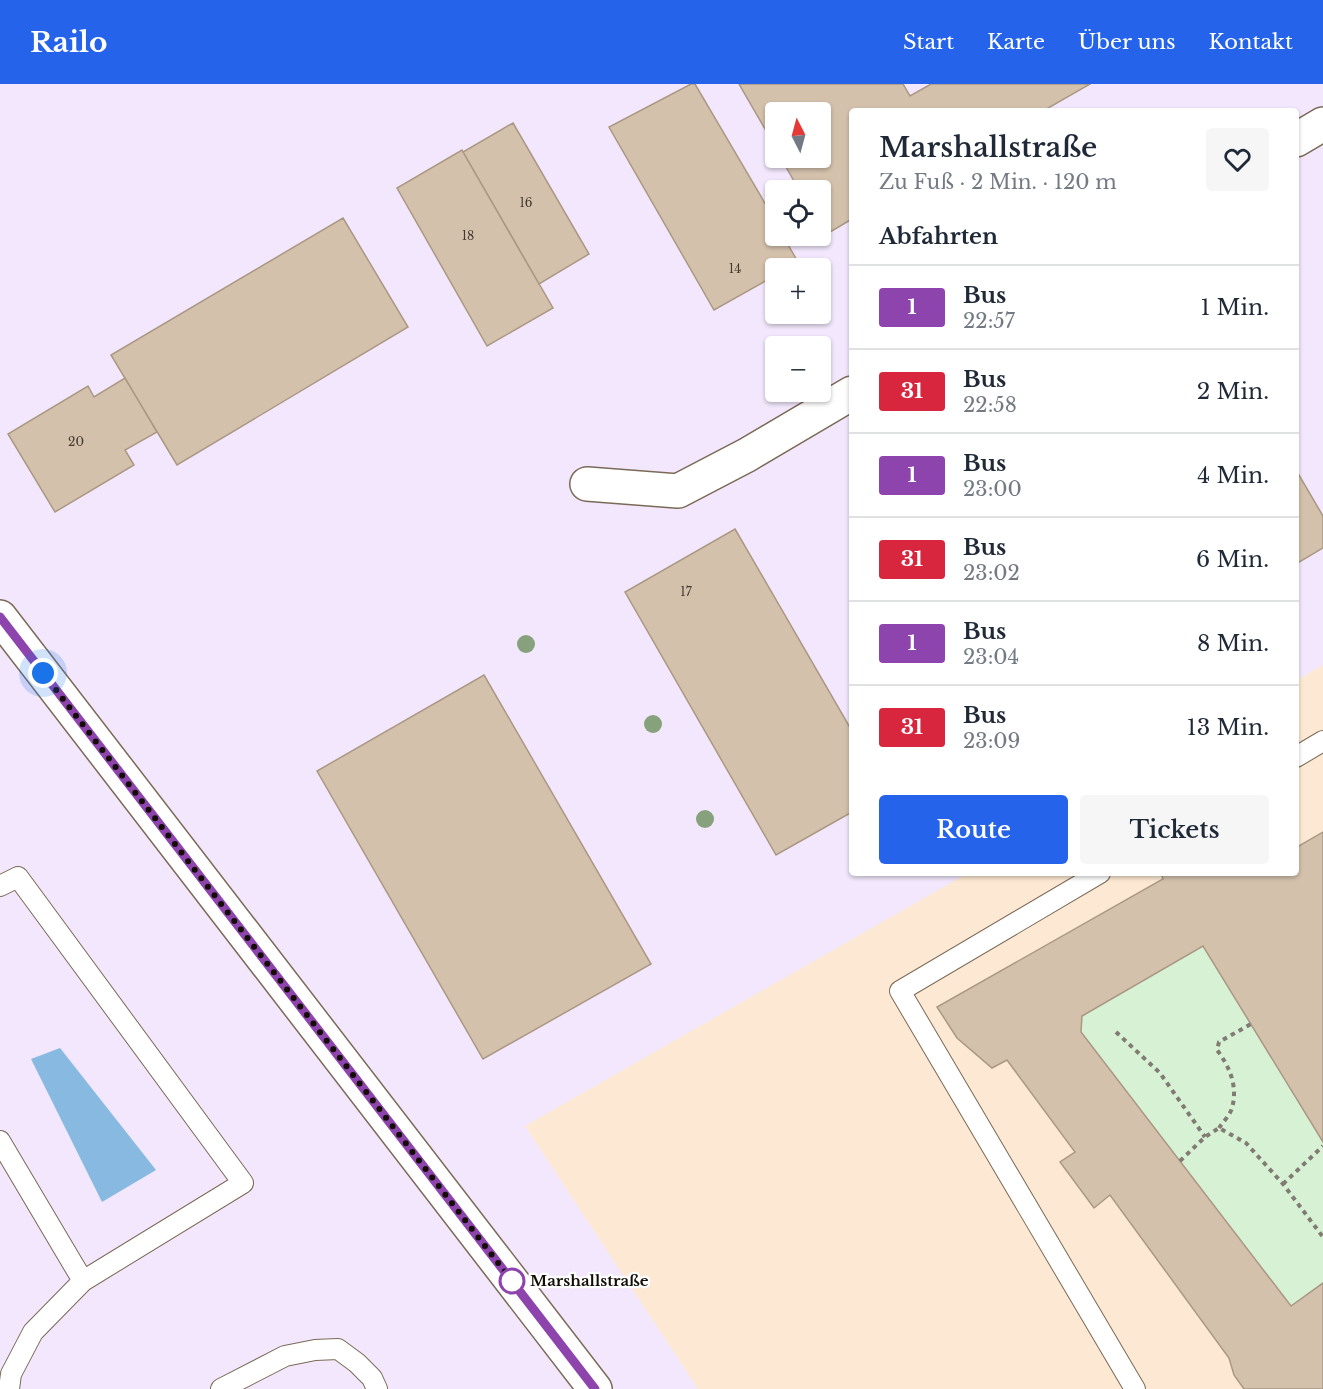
<!DOCTYPE html>
<html lang="de">
<head>
<meta charset="utf-8">
<style>
  body { margin:0; font-family:"Libre Baskerville",serif; background:#f6f6f7; color:#1f2937; height:100vh; display:flex; flex-direction:column; font-size:22px; white-space:nowrap }
  * { box-sizing:border-box; margin:0 }
  p { font-size:20px; color:#747a83 }
  .icon { flex:none; width:33px; height:33px; fill:none; stroke:currentColor; stroke-width:2; stroke-linecap:round; stroke-linejoin:round }
  .map { position:relative; flex:1; overflow:hidden }
  .panel { position:absolute; left:849px; top:24px; width:450px; height:768px; display:flex; flex-direction:column; background:#fff; border-radius:6px; box-shadow:0 2px 4px #0004 }
  .panel>* { flex:none }
  .badge { padding:0 12px; border-radius:4px; font-size:21px; line-height:39px }
  .needle { width:39px; rotate:354deg }
  .fabs { position:absolute; left:765px; top:18px; display:grid; gap:12px }
  .fabs a { display:grid; place-items:center; width:66px; height:66px; border-radius:6px; background:#fff; box-shadow:0 2px 4px #0004; font-size:30px }
  .you { position:absolute; width:30px; height:30px; margin:-15px; border:4px solid #fff; border-radius:50%; background:#1a73e8; box-shadow:0 0 0 9px #1a73e833 }
  .map>.badge { position:absolute; translate:-50% -50%; box-shadow:0 0 0 3px #fff }
  h2 { padding:0 30px; font-size:22px; line-height:54px }
  .round { display:grid; place-items:center; flex:none; width:63px; height:63px; border-radius:6px; background:#f6f6f7 }
  .head { display:flex; align-items:center; justify-content:space-between; height:102px; padding:0 30px }
  h1 { font-size:28px; font-weight:600; line-height:45px }
  .action { display:flex; gap:12px; margin-top:auto; padding:12px 30px }
  .action a { flex:1; height:69px; border-radius:6px; background:#2563eb; color:#fff; font-size:24px; font-weight:600; line-height:69px; text-align:center }
  .action a+a { background:#f6f6f7; color:#1f2937 }
  ul { padding:0; list-style:none }
  li { display:flex; align-items:center; gap:18px; height:84px; padding:0 30px; border-top:2px solid #e0e1e3 }
  li div { flex:1 }
  li b { display:block; font-size:22px }
  li em { font-style:normal }
  li .badge { min-width:66px; font-weight:700; text-align:center }
  header { display:flex; align-items:center; gap:36px; box-sizing:border-box; height:84px; padding:0 30px; background:#2563eb; color:#fff }
  header strong { font-size:28px }
  nav { display:flex; gap:33px; margin-inline-start:auto; font-size:21px }
  .map>svg:first-child { display:block }
  .commercial { fill:#f2e7fc; fill-rule:evenodd }
  .built { fill:#fde9d3 }
  .green { fill:#d7f1d4 }
  .water { fill:#88bae1 }
  .building { fill:#d4c1ac; stroke:#aa9884; stroke-width:1.5 }
  .lines { fill:none; stroke-linecap:round; stroke-linejoin:round }
  .service-casing { stroke:#7b6a57; stroke-width:22 }
  .minor-casing { stroke:#7b6a57; stroke-width:36 }
  .tertiary-casing { stroke:#7b6a57; stroke-width:36 }
  .path { stroke:#817b73; stroke-width:4; stroke-dasharray:4.5 4.5; stroke-linecap:butt }
  .service { stroke:#fff; stroke-width:20 }
  .minor { stroke:#fff; stroke-width:33 }
  .tertiary { stroke:#fff; stroke-width:33 }
  .tree { fill:#87a17d }
  .line-casing { stroke:#fff; stroke-width:14 }
  .line { stroke:#8e44ad; stroke-width:9 }
  .walk { stroke:#130d06; stroke-width:6; stroke-dasharray:0 10.8 }
  .stop-dot { fill:#fff; stroke:#8e44ad; stroke-width:3 }
  .labels { text-anchor:middle; stroke-width:4.5; stroke-linejoin:round; paint-order:stroke }
  .number-label { font-size:12px; fill:#433a30 }
  .stop-label { font-size:15px; font-weight:bold; fill:#130d06; stroke:#fff; text-anchor:start }
</style>
</head>
<body>
<header>
<strong>Railo</strong>
<nav><a>Start</a><a>Karte</a><a>Über uns</a><a>Kontakt</a></nav>
</header>
<div class="map">
<svg width="1323" height="1305" viewBox="0 0 1323 1305">
  <rect width="100%" height="100%" fill="#fcf5ec"/>
  <path class="commercial" d="M0,0h1323v1305h-1323zM852,27h444v762h-444zM776,28h44v46h-44zM776,106h44v46h-44zM776,184h44v46h-44zM776,262h44v46h-44z"/>
  <path class="built" d="M1323,581v724h-625l-173,-263 443,-253h328v-192z"/>
  <path class="green" d="M1203,862l120,196v141l-32,23 -210,-274 1,-16z"/>
  <path class="water" d="M60,964l96,122 -54,32 -71,-143z"/>
  <path class="building" d="M691,0h4l81,138v14h7l15,26 -12,6h-10v7l-62,35 -105,-183z
    M739,0h164l7,12 21,-12h159l-47,27h-191v108l-27,16 -5,-7v-38h-21l-18,-32h39v-46h-44v36z
    M513,39l76,131 -50,30 -76,-132z
    M462,66l91,158 -66,38 -90,-158z
    M343,134l65,109 -231,138 -66,-110z
    M125,294l32,54 -32,18 9,15 -79,47 -47,-78 80,-48 6,11z
    M1296,386l27,46v32l-27,16z
    M735,445l117,202v81l-76,43 -151,-263z
    M484,591l167,289 -168,95 -166,-288z
    M1323,748v310l-120,-196 -121,70 -1,16 210,274 32,-23v106h-79l-10,-14 -5,-17 -119,-163 -16,13 -34,-46 15,-10 -68,-92 -15,8 -35,-30 -20,-31 226,-128 -2,-6h135v-28l3,1z"/>
  <g class="lines">
    <defs>
      <path id="service" d="M1296,673l27,-16
        M1100,789l-200,118 235,398
        M0,802l18,-9 225,306 -160,98 -50,51 -22,42 -2,15
        M0,1057l83,140
        M221,1305l64,-33 30,-6 23,-1 19,14 15,15 5,11"/>
      <path id="minor" d="M1296,56l27,-16
        M587,400l91,7 69,-36 105,-62"/>
      <path id="tertiary" d="M0,533l595,772"/>
    </defs>
    <use href="#service" class="service-casing"/>
    <use href="#minor" class="minor-casing"/>
    <use href="#tertiary" class="tertiary-casing"/>
    <path class="path" d="M1116,948l44,41 45,64
      M1219,1044c4,-6 11,-13 13,-20 6,-21 -2,-41 -15,-58l2,-8 32,-18
      M1180,1077l25,-24 14,-9 27,15 37,41 40,53
      M1283,1100l40,-38"/>
    <use href="#service" class="service"/>
    <use href="#minor" class="minor"/>
    <use href="#tertiary" class="tertiary"/>
  </g>
  <g class="tree">
    <circle cx="526" cy="560" r="9"/>
    <circle cx="653" cy="640" r="9"/>
    <circle cx="705" cy="735" r="9"/>
  </g>
  <g class="lines">
    <defs>
      <path id="line" d="M0,533l595,772"/>
    </defs>
    <use href="#line" class="line-casing"/>
    <use href="#line" class="line"/>
    <path class="walk" d="M43,589l469,608"/>
  </g>
  <circle class="stop-dot" cx="512" cy="1197" r="12"/>
  <g class="labels">
    <g class="number-label">
      <text x="526" y="123">16</text>
      <text x="468" y="156">18</text>
      <text x="735" y="189">14</text>
      <text x="76" y="362">20</text>
      <text x="686" y="512">17</text>
    </g>
    <g class="stop-label">
      <text x="530" y="1202">Marshallstraße</text>
    </g>
  </g>
</svg>
<div class="fabs">
<a><svg class="needle" viewBox="-14 -14 28 28"><path d="M0-13l5 13h-10z" fill="#e53935"/><path d="M0 13l5-13h-10z" fill="#747a83"/></svg></a>
<a><svg class="icon" aria-label="locate" viewBox="0 0 24 24"><circle cx="12" cy="12" r="6"/><path d="M12 2v4M12 18v4M2 12h4M18 12h4"/></svg></a>
<a>+</a>
<a>−</a>
</div>
<div class="you" style="left:43px;top:589px"></div>
<section class="panel">
<div class="head"><div><h1>Marshallstraße</h1><p>Zu Fuß · 2 Min. · 120 m</p></div><a class="round"><svg class="icon" aria-label="heart" viewBox="0 0 24 24"><path d="M12 20l-8-8c-3-5 5-10 8-4 3-6 11-1 8 4z"/></svg></a></div>
<h2>Abfahrten</h2>
<ul>
<li><span class="badge" style="background:#8e44ad;color:#fff">1</span><div><b>Bus</b><p>22:57</p></div><em>1 Min.</em></li>
<li><span class="badge" style="background:#d7263d;color:#fff">31</span><div><b>Bus</b><p>22:58</p></div><em>2 Min.</em></li>
<li><span class="badge" style="background:#8e44ad;color:#fff">1</span><div><b>Bus</b><p>23:00</p></div><em>4 Min.</em></li>
<li><span class="badge" style="background:#d7263d;color:#fff">31</span><div><b>Bus</b><p>23:02</p></div><em>6 Min.</em></li>
<li><span class="badge" style="background:#8e44ad;color:#fff">1</span><div><b>Bus</b><p>23:04</p></div><em>8 Min.</em></li>
<li><span class="badge" style="background:#d7263d;color:#fff">31</span><div><b>Bus</b><p>23:09</p></div><em>13 Min.</em></li>
</ul>
<div class="action"><a>Route</a><a>Tickets</a></div>
</section>
</div>
</body>
</html>
